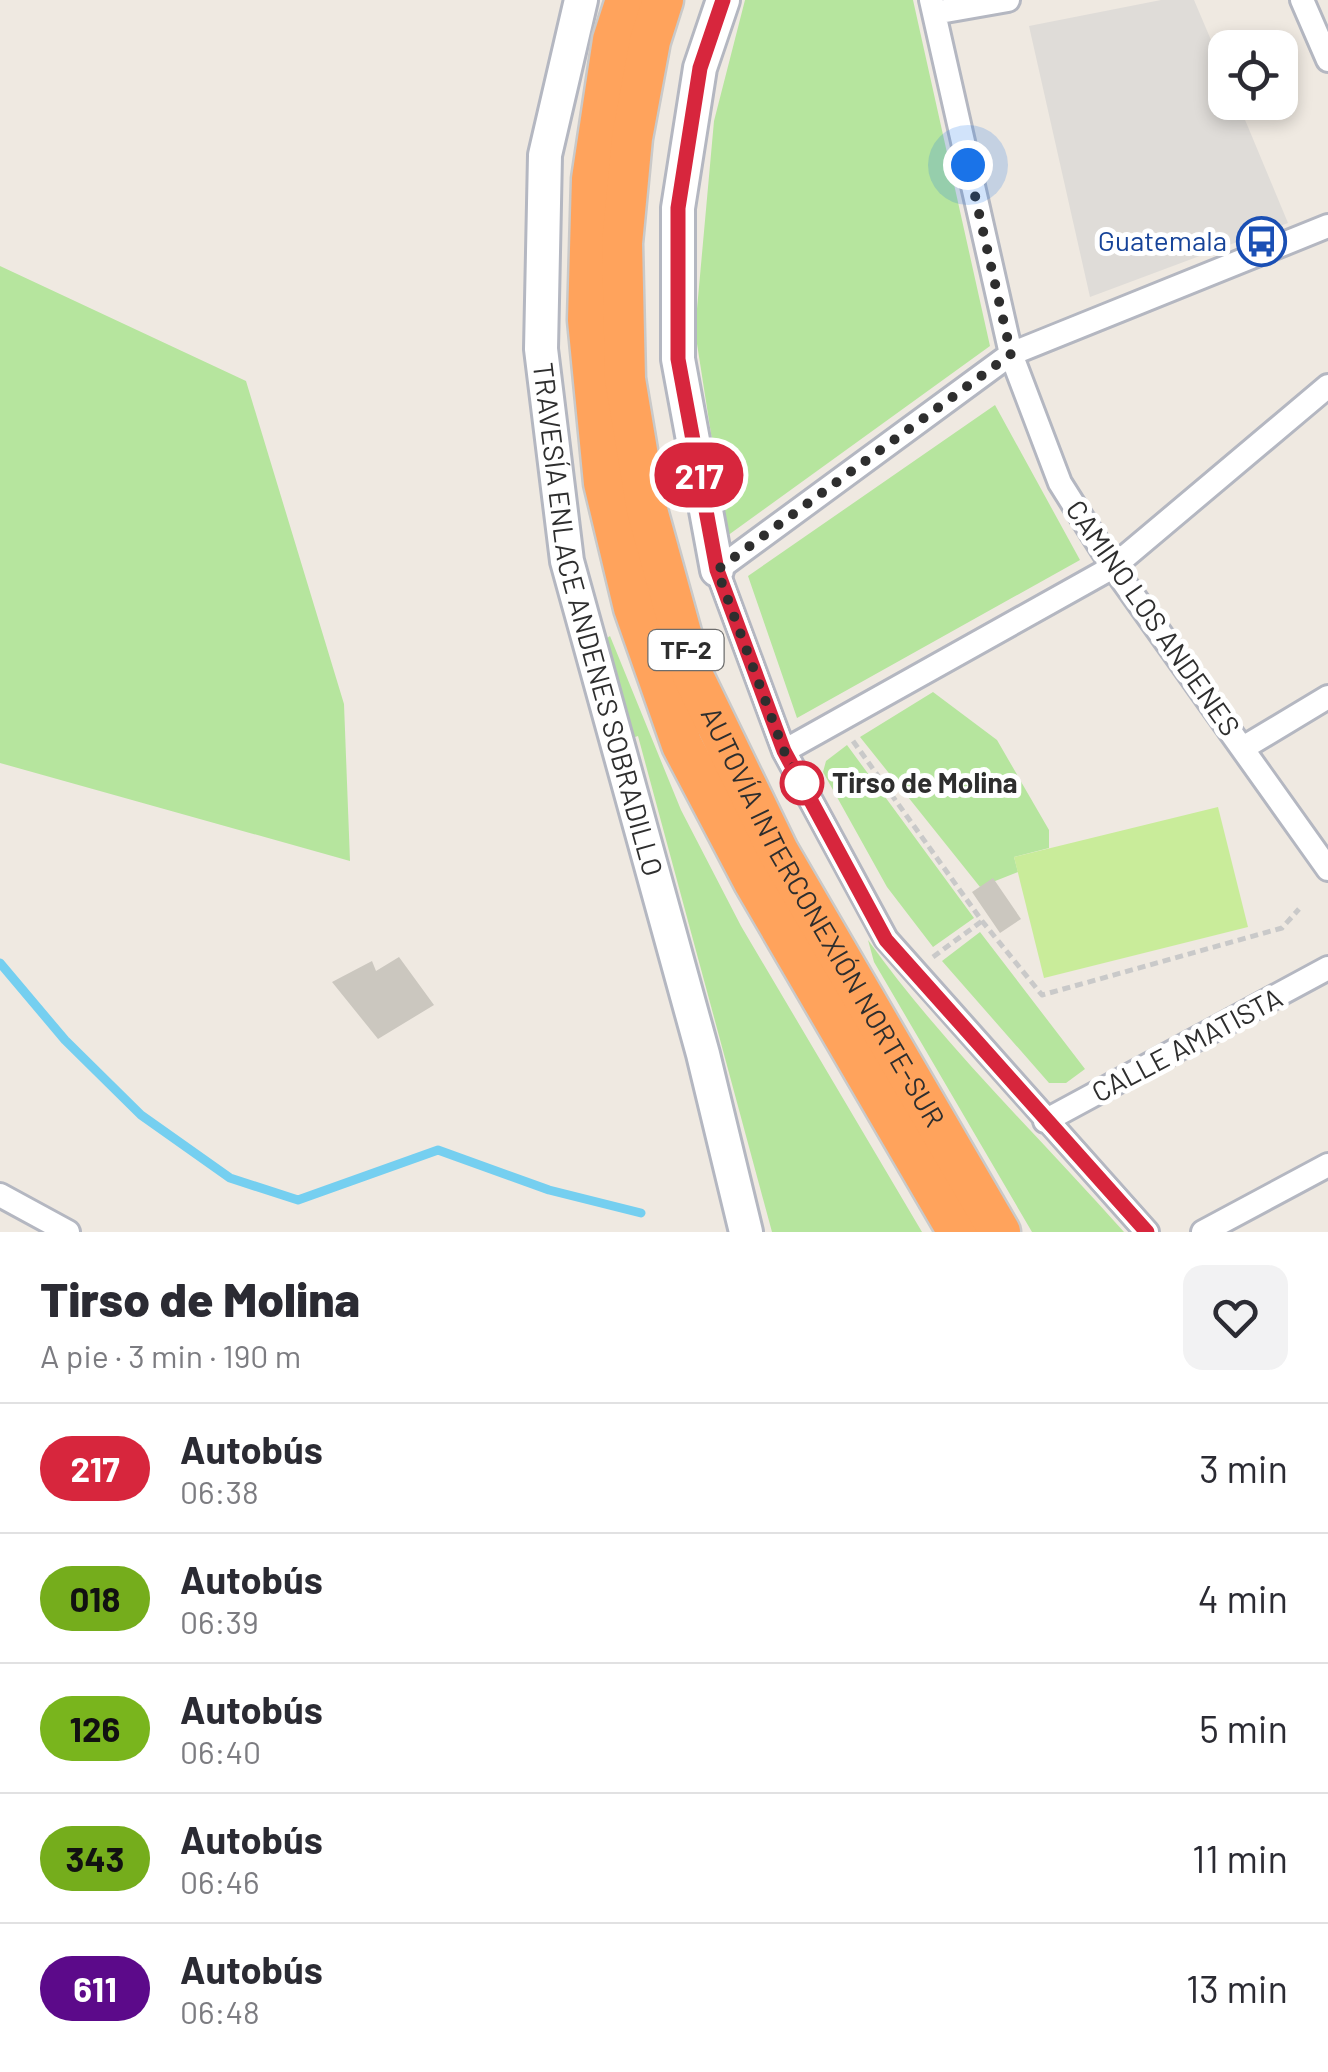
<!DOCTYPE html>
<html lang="es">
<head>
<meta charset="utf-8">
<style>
  body { margin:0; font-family:Barlow,sans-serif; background:#f2f2f3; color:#2b2b33; height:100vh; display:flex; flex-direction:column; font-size:38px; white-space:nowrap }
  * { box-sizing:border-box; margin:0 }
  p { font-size:32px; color:#7c7c81 }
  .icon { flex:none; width:55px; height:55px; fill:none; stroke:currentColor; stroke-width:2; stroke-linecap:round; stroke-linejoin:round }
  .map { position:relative; height:1232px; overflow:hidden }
  .sheet { display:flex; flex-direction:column; background:#fff; flex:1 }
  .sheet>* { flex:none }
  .badge { padding:0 20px; border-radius:32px; font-size:35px; line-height:65px }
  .fabs { position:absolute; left:1208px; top:30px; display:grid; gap:20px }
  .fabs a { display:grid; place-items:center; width:90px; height:90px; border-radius:20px; background:#fff; box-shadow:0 5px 15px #0003; font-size:50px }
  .you { position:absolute; width:50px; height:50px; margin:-25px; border:8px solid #fff; border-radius:50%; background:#1a73e8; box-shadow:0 0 0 15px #1a73e833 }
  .map>.badge { position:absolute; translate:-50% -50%; box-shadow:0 0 0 5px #fff }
  .round { display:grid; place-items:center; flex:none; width:105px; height:105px; border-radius:20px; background:#f2f2f3 }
  .overview { display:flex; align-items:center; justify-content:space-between; height:170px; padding:0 40px }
  h1 { font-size:48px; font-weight:800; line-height:75px }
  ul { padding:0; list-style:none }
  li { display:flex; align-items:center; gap:30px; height:130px; padding:0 40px; border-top:2px solid #e1e1e2 }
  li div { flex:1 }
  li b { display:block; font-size:38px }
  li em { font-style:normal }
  li .badge { min-width:110px; font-weight:700; text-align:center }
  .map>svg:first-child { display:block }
  .green { fill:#b6e59e }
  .pitch { fill:#c9ec9a }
  .plaza { fill:#dfdcd8 }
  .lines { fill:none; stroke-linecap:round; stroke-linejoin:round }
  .stream { stroke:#75cff0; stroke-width:9 }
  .building { fill:#cbc7bf }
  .street-casing { stroke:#b4b7c1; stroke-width:28 }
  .secondary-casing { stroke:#b4b7c1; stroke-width:38 }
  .highway-casing { stroke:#c9c9c9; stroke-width:45 }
  .path { stroke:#c9c9c9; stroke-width:5; stroke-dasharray:8 5; stroke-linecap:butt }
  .street { stroke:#fff; stroke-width:22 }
  .secondary { stroke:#fff; stroke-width:32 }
  .highway { stroke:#ffa35c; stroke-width:40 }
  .line-casing { stroke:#fff; stroke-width:22 }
  .line { stroke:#d7263d; stroke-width:15 }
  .walk { stroke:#2e2e2e; stroke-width:10; stroke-dasharray:0 18 }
  .stop-dot { fill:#fff; stroke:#d7263d; stroke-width:5 }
  .labels { text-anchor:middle; stroke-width:10; stroke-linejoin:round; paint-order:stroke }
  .shield { fill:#fff; stroke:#6d6d6d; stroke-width:2.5 }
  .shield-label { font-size:25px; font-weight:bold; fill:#2e2e2e }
  .transit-label { font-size:28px; fill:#164399; stroke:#fff; text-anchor:end }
  .street-label { font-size:28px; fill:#2e2e2e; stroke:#fff }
  .stop-label { font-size:28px; font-weight:bold; fill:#2e2e2e; stroke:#fff; text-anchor:start }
</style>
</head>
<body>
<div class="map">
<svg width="1328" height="1232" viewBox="0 0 1328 1232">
  <rect width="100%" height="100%" fill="#efe9e1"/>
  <path class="green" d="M745,0h168l77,346 -263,190 -32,-205 19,-210z
    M0,266l246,115 98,323 6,157 -350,-98z
    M995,405l85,155 -283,158 -49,-142z
    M610,636l71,174 60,116 181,306h-150l-134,-496 -9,3 -28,-97z
    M933,692l64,48 52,90v18l-35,9 4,15 -38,15 -120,-150z
    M847,745l127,173 -41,29 -46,-60 -64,-115 3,-11z
    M980,932l105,137 -19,14h-17l-107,-122z
    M868,940c76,106 170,195 256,292h-92l-158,-270z"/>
  <path class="pitch" d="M1218,807l30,120 -204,51 -30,-121z"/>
  <path class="plaza" d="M1161,0h33l31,73v29l13,1 50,120 -198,74 -61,-271z"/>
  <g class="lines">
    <path class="stream" d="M0,963l65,77 76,75 89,63 68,22 140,-50 111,40 92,23"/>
  </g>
  <path class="building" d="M993,878l28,41 -21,14 -28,-41z
    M399,957l35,48 -56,34 -46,-57 40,-21 4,10z"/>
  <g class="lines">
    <defs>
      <path id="street" d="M931,0l80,354 49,129 53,84 215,302
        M1302,0l26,60
        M934,13l74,-13
        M1243,748l85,-51
        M784,751l329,-184 215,-181
        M1045,1121l283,-153
        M0,1195l68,37
        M1147,1232l-261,-293 -102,-188 -67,-181 294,-216 317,-128
        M1203,1232l125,-67"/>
      <g id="secondary">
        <path id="s1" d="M581,0l-36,155 -4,194 26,212 136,493 43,178"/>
        <path d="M717,570l-39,-211v-151l22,-140 23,-68"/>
      </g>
      <g id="highway">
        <path d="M626,0l-13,40 -21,139 -4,141 16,163 30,125 48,137 72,137 204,350"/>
        <path id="s2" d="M663,0l-13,41 -18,97 -10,105 3,136 22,131 46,166 85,175 222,381"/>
      </g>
    </defs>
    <use href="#street" class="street-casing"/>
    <use href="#secondary" class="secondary-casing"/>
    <use href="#highway" class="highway-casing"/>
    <path class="path" d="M853,741l129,180 60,74 240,-67 17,-19
      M933,957l49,-36"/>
    <use href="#street" class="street"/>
    <use href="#secondary" class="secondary"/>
    <use href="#highway" class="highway"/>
  </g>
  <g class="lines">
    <defs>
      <path id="line" d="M723,0l-23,68 -22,140v151l39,211 67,181 102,189 261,292"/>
    </defs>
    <use href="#line" class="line-casing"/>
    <use href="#line" class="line"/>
    <path class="walk" d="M802,783l-18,-32 -67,-181 294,-216 -43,-189"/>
  </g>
  <defs>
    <symbol id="bus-ring" viewBox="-11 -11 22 22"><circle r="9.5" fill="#fff" stroke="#1a4fb4" stroke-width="1.5"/><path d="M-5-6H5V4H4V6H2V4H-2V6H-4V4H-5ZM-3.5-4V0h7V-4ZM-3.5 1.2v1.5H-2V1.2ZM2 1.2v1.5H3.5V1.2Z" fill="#1a4fb4"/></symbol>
  </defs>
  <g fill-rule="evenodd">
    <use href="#bus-ring" x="1234" y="214" width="55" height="55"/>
  </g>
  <circle class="stop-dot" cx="802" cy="783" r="20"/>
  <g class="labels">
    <rect class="shield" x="648.5" y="630" width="75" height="40" rx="8"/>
    <g class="shield-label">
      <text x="686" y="659">TF-2</text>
    </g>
    <g class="transit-label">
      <text x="1227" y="251">Guatemala</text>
    </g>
    <g class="street-label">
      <text transform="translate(1153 618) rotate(55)" y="10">CAMINO LOS ANDENES</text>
      <text dy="10" stroke="none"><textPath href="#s1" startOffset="630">TRAVESÍA ENLACE ANDENES SOBRADILLO</textPath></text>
      <text dy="10" stroke="none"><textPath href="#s2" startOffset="962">AUTOVÍA INTERCONEXIÓN NORTE-SUR</textPath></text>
      <text transform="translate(1187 1045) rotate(-28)" y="10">CALLE AMATISTA</text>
    </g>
    <g class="stop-label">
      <text x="832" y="793">Tirso de Molina</text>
    </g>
  </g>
</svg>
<div class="fabs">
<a><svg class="icon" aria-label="locate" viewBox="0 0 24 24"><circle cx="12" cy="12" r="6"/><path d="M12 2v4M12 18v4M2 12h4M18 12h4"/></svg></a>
</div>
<div class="you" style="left:968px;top:165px"></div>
<b class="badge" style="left:699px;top:475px;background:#d7263d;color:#fff">217</b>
</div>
<section class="sheet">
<div class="overview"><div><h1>Tirso de Molina</h1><p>A pie · 3 min · 190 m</p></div><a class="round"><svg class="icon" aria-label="heart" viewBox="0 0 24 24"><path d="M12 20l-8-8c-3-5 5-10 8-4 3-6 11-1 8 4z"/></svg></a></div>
<ul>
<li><span class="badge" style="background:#d7263d;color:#fff">217</span><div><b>Autobús</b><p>06:38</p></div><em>3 min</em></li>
<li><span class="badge" style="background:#75ad1c;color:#111">018</span><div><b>Autobús</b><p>06:39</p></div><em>4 min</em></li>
<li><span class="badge" style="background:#79b51d;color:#111">126</span><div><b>Autobús</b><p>06:40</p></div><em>5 min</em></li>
<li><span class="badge" style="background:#75ad1c;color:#111">343</span><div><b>Autobús</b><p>06:46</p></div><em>11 min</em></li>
<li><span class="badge" style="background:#5c0a8a;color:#fff">611</span><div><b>Autobús</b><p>06:48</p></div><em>13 min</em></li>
</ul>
</section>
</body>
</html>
